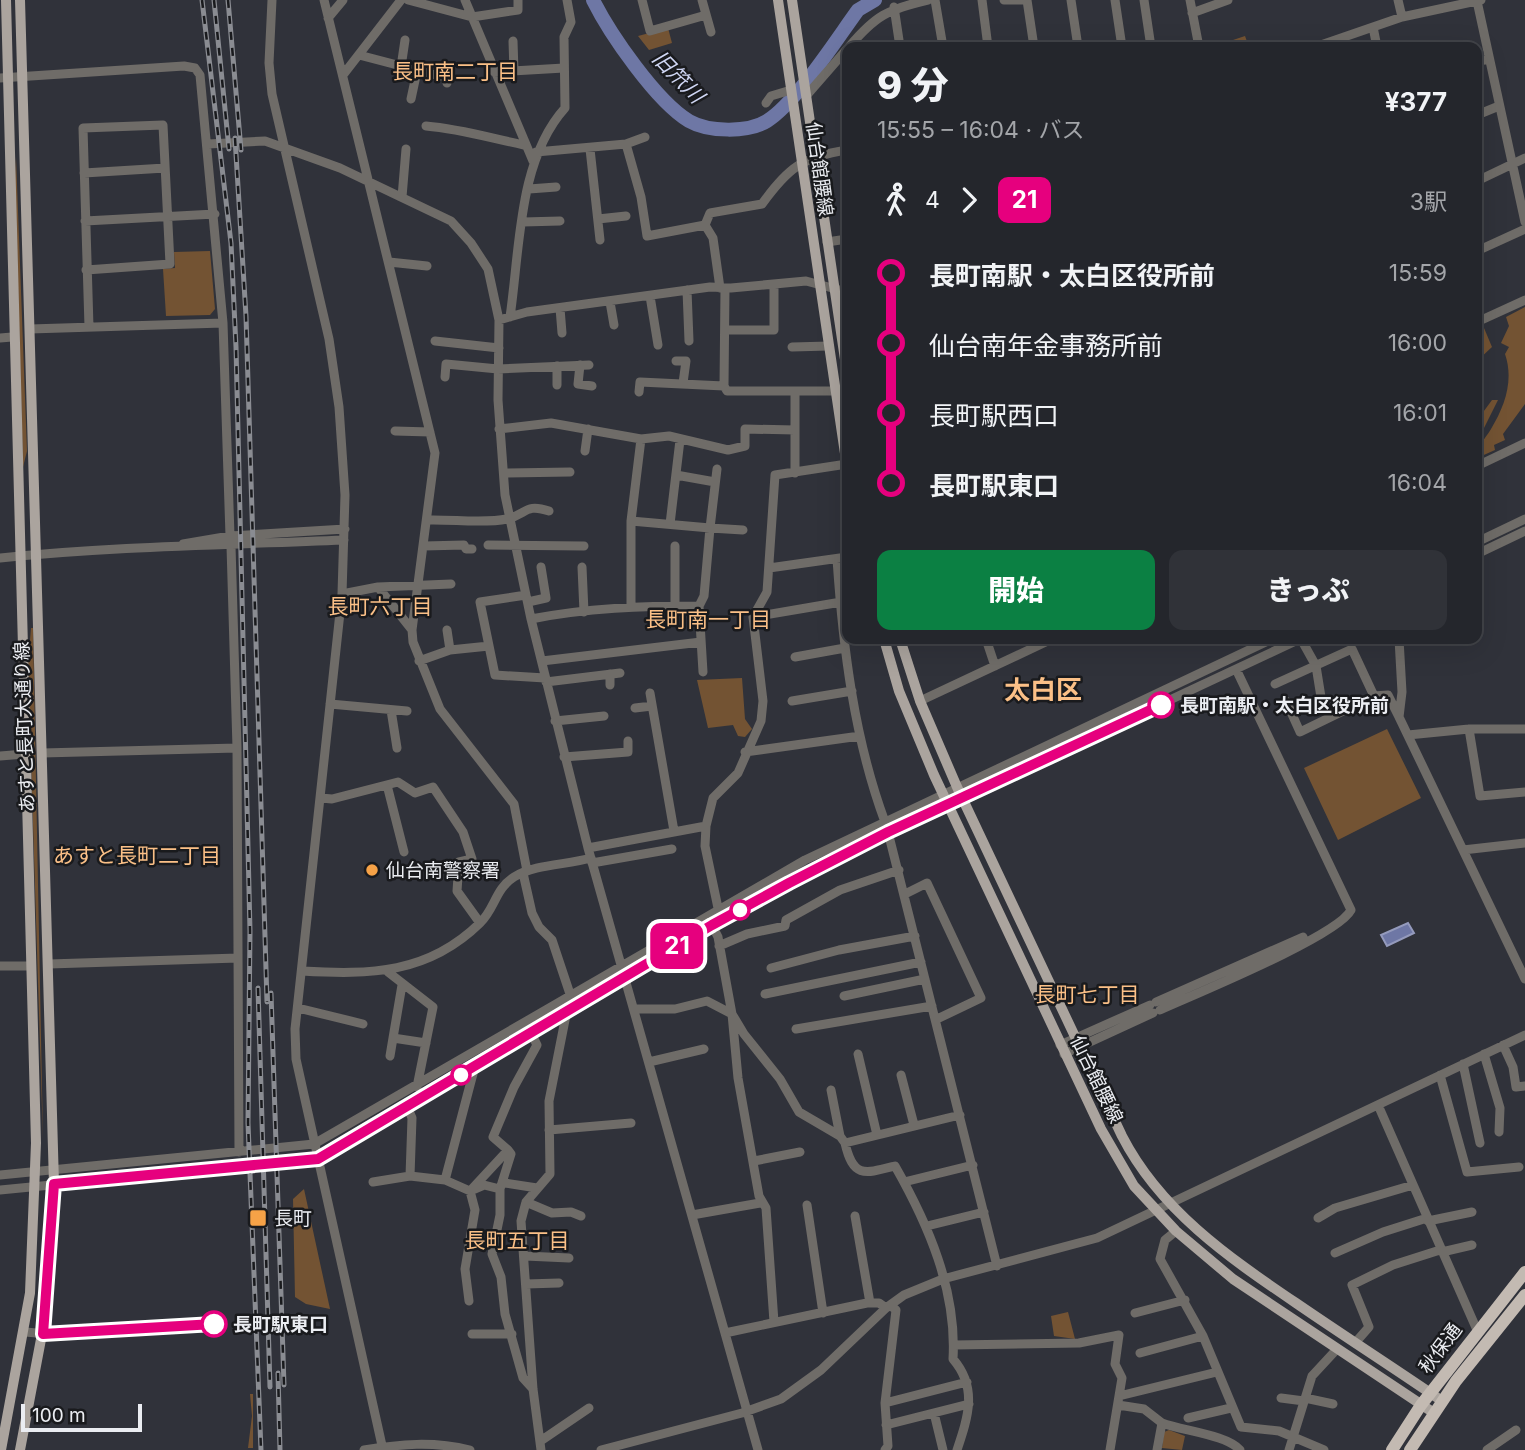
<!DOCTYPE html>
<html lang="ja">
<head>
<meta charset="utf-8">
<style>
  body { margin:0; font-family:Inter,"Noto Sans JP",sans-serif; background:#303238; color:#f1f3f6; height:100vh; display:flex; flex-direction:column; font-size:26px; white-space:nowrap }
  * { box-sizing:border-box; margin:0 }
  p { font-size:23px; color:#a3a5a9 }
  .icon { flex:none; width:38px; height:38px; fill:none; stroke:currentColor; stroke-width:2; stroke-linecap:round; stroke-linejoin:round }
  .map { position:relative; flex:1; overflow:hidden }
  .details { position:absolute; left:842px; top:42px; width:640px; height:602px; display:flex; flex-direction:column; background:#24262c; border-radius:14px; box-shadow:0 7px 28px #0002,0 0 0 2px #414348 }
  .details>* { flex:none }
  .badge { padding:0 14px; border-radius:10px; font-size:24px; line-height:46px }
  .scale { position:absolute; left:21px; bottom:18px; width:121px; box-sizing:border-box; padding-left:7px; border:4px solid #ebedf2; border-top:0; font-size:19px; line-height:24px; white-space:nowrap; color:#ebedf2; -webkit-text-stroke:5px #191a1d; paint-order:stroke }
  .map>.badge { position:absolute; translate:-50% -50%; box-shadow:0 0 0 4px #fff }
  .legs { display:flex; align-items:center; gap:10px; height:77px; padding:0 35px; font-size:23px }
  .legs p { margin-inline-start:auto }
  .overview { display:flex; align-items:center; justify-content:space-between; height:119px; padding:0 35px }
  h1 { font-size:38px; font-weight:800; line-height:52px }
  .primary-button { display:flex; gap:14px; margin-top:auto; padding:14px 35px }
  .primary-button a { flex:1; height:80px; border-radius:14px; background:#0b8043; color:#fff; font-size:28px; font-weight:800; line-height:80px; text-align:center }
  .primary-button a+a { background:#303238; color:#f1f3f6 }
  ul { padding:0 35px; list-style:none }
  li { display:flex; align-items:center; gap:24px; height:70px; font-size:26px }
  li i { display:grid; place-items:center; width:10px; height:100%; margin:0 9px; background:currentColor }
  li i::after { content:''; width:18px; height:18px; margin:-9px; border:5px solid; border-radius:50%; background:#24262c }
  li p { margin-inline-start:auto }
  li:first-child i { background:linear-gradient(#0000 50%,currentColor 0) }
  li:last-child i { background:linear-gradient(currentColor 50%,#0000 0) }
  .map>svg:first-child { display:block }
  .green { fill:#735333 }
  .water { fill:#6e77a5; stroke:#949abc; stroke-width:2 }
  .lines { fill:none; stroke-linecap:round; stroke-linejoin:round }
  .river { stroke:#6e77a5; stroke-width:14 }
  .minor { stroke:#6f6c68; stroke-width:9 }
  .major { stroke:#aba49e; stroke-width:10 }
  .highway { stroke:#c3bab2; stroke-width:12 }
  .rail-casing { stroke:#8a8c92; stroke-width:5 }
  .rail { stroke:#191a1d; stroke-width:2.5; stroke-dasharray:8; stroke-linecap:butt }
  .line-1-casing { stroke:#fff; stroke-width:16 }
  .line-1 { stroke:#e6007e; stroke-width:10 }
  .stop-1-dot { fill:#fff; stroke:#e6007e; stroke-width:3.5 }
  .poi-dot { fill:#f6a247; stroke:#191a1d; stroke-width:2.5 }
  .labels { text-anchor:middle; stroke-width:5; stroke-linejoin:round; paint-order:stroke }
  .street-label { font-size:19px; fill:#ebedf2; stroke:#191a1d }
  .stop-label { font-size:19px; font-weight:bold; fill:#ebedf2; stroke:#191a1d; text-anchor:start }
  .poi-label { font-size:19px; fill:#ebedf2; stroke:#191a1d; text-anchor:start }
  .neighbourhood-label { font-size:21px; fill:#fbc087; stroke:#191a1d }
  .water-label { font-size:21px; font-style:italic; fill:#d0d7f4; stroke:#191a1d }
  .district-label { font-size:26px; font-weight:bold; fill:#fbc087; stroke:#191a1d }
</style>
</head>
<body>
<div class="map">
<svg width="1525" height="1450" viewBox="0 0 1525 1450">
  <rect width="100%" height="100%" fill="#30323a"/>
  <path class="green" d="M668,28l4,15 -23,7 -11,-14z
    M1245,36l4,11h-37z
    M16,157l11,294 -4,16 -8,-288z
    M210,251l5,58 -5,6 -44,1 -3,-47 12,-1 -1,-16z
    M1525,307v97l-22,30 2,6 -11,5 1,5 -18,8c0,-12 8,-19 14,-29 14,-23 23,-49 14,-75l4,-7 -8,-4 8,-17 -3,-9z
    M1484,328l8,19 -15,14v-30z
    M1492,400h6l-21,42v-28l4,1z
    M31,628h2l10,512 -15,-475z
    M742,678l3,41 7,10 -7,8 -7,-1 -5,-11 -25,3 -11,-48z
    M1387,729l34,69 -83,42 -34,-72z
    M304,1189l26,120 -24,-5 -11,-7 -2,-98z
    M1068,1312l7,27 -21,-3 -3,-20z
    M250,1394h3v54h-5l4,-32z
    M1169,1430l16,6 -3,14 -20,-2 2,-16z"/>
  <path class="water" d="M1408,923l6,10 -27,13 -6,-11z"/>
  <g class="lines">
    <path class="river" d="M593,0c17,34 63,101 96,121 19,11 59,12 78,0 29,-18 69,-81 91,-111l17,-10"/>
    <path class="minor" d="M272,0l-3,63 3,31 57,245 10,68 6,88 -3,99 -47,435 1,30 87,391
      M324,0l111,453 -23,177 1,12 27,67 74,95 13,67
      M408,0l64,17 46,-7v-10
      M465,0l68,161
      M642,0l8,31 56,-16
      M702,0l9,32
      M935,0l8,47
      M982,0l6,47
      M1004,0h23
      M1027,0l7,47
      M1071,0l7,47
      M1115,0l7,47
      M1144,0l7,47
      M1190,0l9,47
      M1398,0l4,17
      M1477,1l48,221
      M894,7l6,40
      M1192,13l36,-13
      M328,18l15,-18
      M1373,27l4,20
      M513,41l1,31
      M849,47c26,-31 39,-38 79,-47
      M1315,47l87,-30 79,-17
      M359,55l88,23v5
      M1477,62l12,-3
      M401,67l4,-27
      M494,72l70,-4
      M343,75l58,-75
      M0,78l184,-12 11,2 5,7 23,248 7,213
      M806,96l41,-47
      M411,99l6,-28
      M766,103l5,-7 20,-6
      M1477,115l22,-9
      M426,126c35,3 64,12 98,19
      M208,144l57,-3 75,27 111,53 20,22 17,26 11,51 -1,80 7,95 26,124 57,229 170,602
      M626,144l15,53 6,39 58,-11
      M590,149l10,91
      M536,152l90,-8 19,-7
      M84,173l81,-5
      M1477,181l48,-23
      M529,189l27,-2
      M402,197l4,-48
      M598,219l28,-3
      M85,221l130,-7
      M523,222l37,-1
      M827,242l20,-3
      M1477,251l48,-22
      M389,262l38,4
      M86,270l84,-6 -7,-139 -80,3 6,199
      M720,288l-7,-50 -8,-13 5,-12 52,-9c26,-36 40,-47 85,-54
      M725,288l-1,98 3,5h108
      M687,290l2,51
      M650,296l8,49
      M610,302l4,23
      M560,308l2,25
      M510,317c10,-68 8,-157 55,-209l-1,-71 7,-15 -4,-22
      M499,320l28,-8 183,-25 21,1 75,-7 41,11
      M1477,322l48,-22
      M30,329l193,-6
      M725,330h49v-46
      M0,338l12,-1
      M435,341l64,7
      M792,347l37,-1
      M676,361h10l-3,22
      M580,365l-2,19 14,2
      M557,366v19
      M445,377l1,-13 52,5 91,-4
      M639,392l1,-10 84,4
      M795,392v38
      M499,429l52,-6 90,16 28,-3 59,14 17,-4v-17l50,1v43
      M395,431l35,1
      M585,451l3,-22
      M1477,466l48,-23
      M717,469l-7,59 33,2
      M504,473l66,-1
      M676,475l39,7
      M427,520c25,-1 56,4 80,-1 20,-5 18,-16 42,-8
      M631,521l79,7 -6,68 -5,10 4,66
      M670,524l10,-84
      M1477,542l48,-23
      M183,544l47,-8 115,-7
      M488,545l96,1
      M231,546l6,202 2,404
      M424,546l40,-1 2,4h6
      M1477,554l48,-23
      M0,558c115,-12 229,-13 344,-18
      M837,559c6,89 17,179 48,263
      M582,567l2,45
      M769,568l78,-11
      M378,587l34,43
      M342,594l36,-7 73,-3
      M526,595l-46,7 15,73 50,3
      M528,602l18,-4 -5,-31
      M631,606v-85l10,-82
      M675,606v-60
      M753,617l94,-16
      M531,619c56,-11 111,-13 168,-13
      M447,630l3,20
      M986,639l9,27
      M1301,639l15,27 5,31
      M1399,639l3,53 -3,25 126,262
      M795,657l50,-9
      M419,661l31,-11 39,-4
      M542,661l159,-19
      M610,674v11
      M546,682l74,-9
      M1275,684l77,-35 22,47 -74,36 -14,-31
      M650,693l24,138
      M1374,696l14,-1 11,22
      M792,701l60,-10
      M920,701l132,-62
      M330,704l77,7
      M635,708l17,-2
      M391,710l6,38
      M555,721l49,-5
      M1469,729l11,67 45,-4
      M1408,735l61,-6h56
      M745,752l115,-16
      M42,753l195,-5
      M0,756l25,-2
      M564,757l64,-5v-11
      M387,785l17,67
      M321,798l11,1 66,-17 17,11 18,-6 30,45 9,27 -13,3 -2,29 23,32
      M888,832l109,434
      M588,848l118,-22
      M1463,850l62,-7
      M592,863l80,-14
      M523,873l9,40 7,14 13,13 19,57
      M905,894l22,-11 54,115 -44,21
      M718,908l-13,-62 1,-20 7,-28 25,-25 23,-52 2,-20 -10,-84 14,-25 8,-117 72,-11
      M712,925l6,12 14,77 12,20 36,45 19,33 41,24 5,7 115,-28
      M719,946l28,-12 38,-8 1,-6 54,-30 59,-20
      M49,964l189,-6
      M0,966h30
      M771,968l68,-18 76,-14
      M302,971c68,4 126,3 178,-48 15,-14 15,-34 34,-46 21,-13 53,-12 77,-19
      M388,972l45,35 -16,80
      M402,985l-9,53 33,5
      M765,994l156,-32
      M844,996l81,-17
      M1156,1002l147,-65
      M298,1008l65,16
      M634,1009h41l32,-8 25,13 6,64 21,118 7,12 8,114
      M1160,1010c33,-15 178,-74 191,-100l-115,-241
      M796,1029l136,-23
      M1060,1045l90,-40
      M1503,1045l10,22 3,20 9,-1
      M858,1054l19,81
      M1064,1054l89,-41
      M1484,1054l16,54 -1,24
      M390,1056l3,-18
      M649,1062l55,-13
      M1463,1064l17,79
      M901,1075l13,50
      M1440,1075l27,97 52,-5
      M831,1090l9,46
      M1378,1105l99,225
      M407,1106l5,12 -2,58
      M549,1130l82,-7
      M845,1143c8,35 19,31 50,23 33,58 62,124 58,193 25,29 15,58 4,91
      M508,1150l3,4 -11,35v26l-8,39 9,23 4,37 18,64 10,11
      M754,1161l46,-9
      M0,1175l314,-31 491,-284 467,-221
      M445,1180l30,-114
      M373,1182l37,-6 35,4 25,11 14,-6 16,4
      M904,1182l69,-17
      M505,1183l32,5
      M0,1190l318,-31 471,-276 99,-51 412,-193
      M526,1202l26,11 19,-1 10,4
      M807,1205l16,108
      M692,1215l68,-12
      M855,1216l15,87
      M1318,1218l17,-10 78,-23
      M1428,1221l44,-9
      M927,1226l57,-14
      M1176,1231l-11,9 -5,19 43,77 38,91 38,4 45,19
      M1442,1252l30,-7
      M1335,1253l48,-21 44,-14
      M525,1256l44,2
      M526,1284l33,-1
      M469,1301l-4,-32 10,-59 -5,-19 38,-41 -15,-13 21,-50 23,-42 -6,-12
      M1135,1313l50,-13
      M25,1332l35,3 116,-9
      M725,1333l142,-30h12l7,5
      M472,1334h40
      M1355,1343l14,-16 -17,-42 41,-20 47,-15
      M954,1345l125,-2 40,-8 -4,29 7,14 -12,72
      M1140,1353l63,-17
      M1119,1396l98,-24
      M1281,1398l23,3
      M1305,1398l28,6
      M885,1403l82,-21
      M1118,1405l26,4 18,14
      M934,1413l9,37
      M1188,1418l43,-10
      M886,1425l83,-21
      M542,1440l47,-32
      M364,1450c36,-6 69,-9 106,0
      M541,1450l-8,-61 -12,-168 5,-19 24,-28 -1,-73 18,-91
      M601,1450l141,-37 39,-14 40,-29 65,-62 18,-13 39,-16 154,-41 428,-203
      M885,1450l3,-4 -3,-43 11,-93 -6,-5
      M1157,1450l5,-27c22,8 65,12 78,27
      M1289,1450l23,-74 25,-27
      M1487,1450l29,-20"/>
    <path class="major" d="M778,0l69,467
      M792,0l55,373
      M884,639l15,52 35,84 167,354 33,57 42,45 57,48 201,134
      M900,639l20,62 37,86 165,349c38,74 106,121 174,167 48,33 98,65 146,98
      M1,1450l29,-157 6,-150 -30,-1143
      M20,1450l22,-116 12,-150 -34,-1184"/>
    <path class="highway" d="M1392,1450l29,-45 104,-133
      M1410,1450l46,-69 69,-86"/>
    <defs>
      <path id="rail" d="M202,0l29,243 5,104 14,584 -2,192 13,327
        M214,0l15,149
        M228,0l13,150
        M235,138l11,178 21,686
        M258,988l12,399
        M271,993l13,392
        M278,1373l2,77"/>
    </defs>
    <use href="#rail" class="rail-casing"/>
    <use href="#rail" class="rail"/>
  </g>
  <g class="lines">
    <defs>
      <path id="line-1" d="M214,1324l-171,10 11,-150 264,-25 394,-234 77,-42 99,-51 273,-127"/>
    </defs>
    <use href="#line-1" class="line-1-casing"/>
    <use href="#line-1" class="line-1"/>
  </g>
  <g class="stop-1-dot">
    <circle cx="1161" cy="705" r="12"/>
    <circle cx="740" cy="910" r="9"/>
    <circle cx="461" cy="1075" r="9"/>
    <circle cx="214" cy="1324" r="12"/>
  </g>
  <g class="poi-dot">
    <circle cx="372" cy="870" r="7"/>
    <rect x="249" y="1209" width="18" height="18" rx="3.5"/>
  </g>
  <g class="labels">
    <g class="street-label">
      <text transform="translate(820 169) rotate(82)" y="7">仙台館腰線</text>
      <text transform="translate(24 727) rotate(-92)" y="7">あすと長町大通り線</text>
      <text transform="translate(1097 1079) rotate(64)" y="7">仙台館腰線</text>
      <text transform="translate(1440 1348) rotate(-53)" y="7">秋保通</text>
    </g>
    <g class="stop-label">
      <text x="1180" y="712">長町南駅・太白区役所前</text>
      <text x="233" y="1331">長町駅東口</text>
    </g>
    <g class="poi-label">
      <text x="386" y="877">仙台南警察署</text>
      <text x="274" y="1225">長町</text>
    </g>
    <g class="neighbourhood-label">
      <text x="455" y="79">長町南二丁目</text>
      <text x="380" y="614">長町六丁目</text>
      <text x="708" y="627">長町南一丁目</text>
      <text x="137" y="863">あすと長町二丁目</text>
      <text x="1087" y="1002">長町七丁目</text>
      <text x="517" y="1248">長町五丁目</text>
    </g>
    <g class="water-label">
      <text transform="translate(678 77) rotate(46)" y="7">旧笊川</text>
    </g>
    <g class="district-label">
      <text x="1043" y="699">太白区</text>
    </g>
  </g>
</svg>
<div class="scale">100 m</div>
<b class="badge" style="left:677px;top:946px;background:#e6007e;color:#fff">21</b>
<section class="details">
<div class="overview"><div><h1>9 分</h1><p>15:55 – 16:04 · バス</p></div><b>¥377</b></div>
<div class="legs"><svg class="icon" aria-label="walk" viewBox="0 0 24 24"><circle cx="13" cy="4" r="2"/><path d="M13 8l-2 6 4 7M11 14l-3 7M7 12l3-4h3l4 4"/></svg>4<svg class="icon" aria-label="forward" viewBox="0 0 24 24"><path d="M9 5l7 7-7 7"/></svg><b class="badge" style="background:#e6007e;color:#fff">21</b><p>3駅</p></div>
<ul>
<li><i style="color:#e6007e"></i><b>長町南駅・太白区役所前</b><p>15:59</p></li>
<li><i style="color:#e6007e"></i><span>仙台南年金事務所前</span><p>16:00</p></li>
<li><i style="color:#e6007e"></i><span>長町駅西口</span><p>16:01</p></li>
<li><i style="color:#e6007e"></i><b>長町駅東口</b><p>16:04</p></li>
</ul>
<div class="primary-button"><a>開始</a><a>きっぷ</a></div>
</section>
</div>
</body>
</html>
